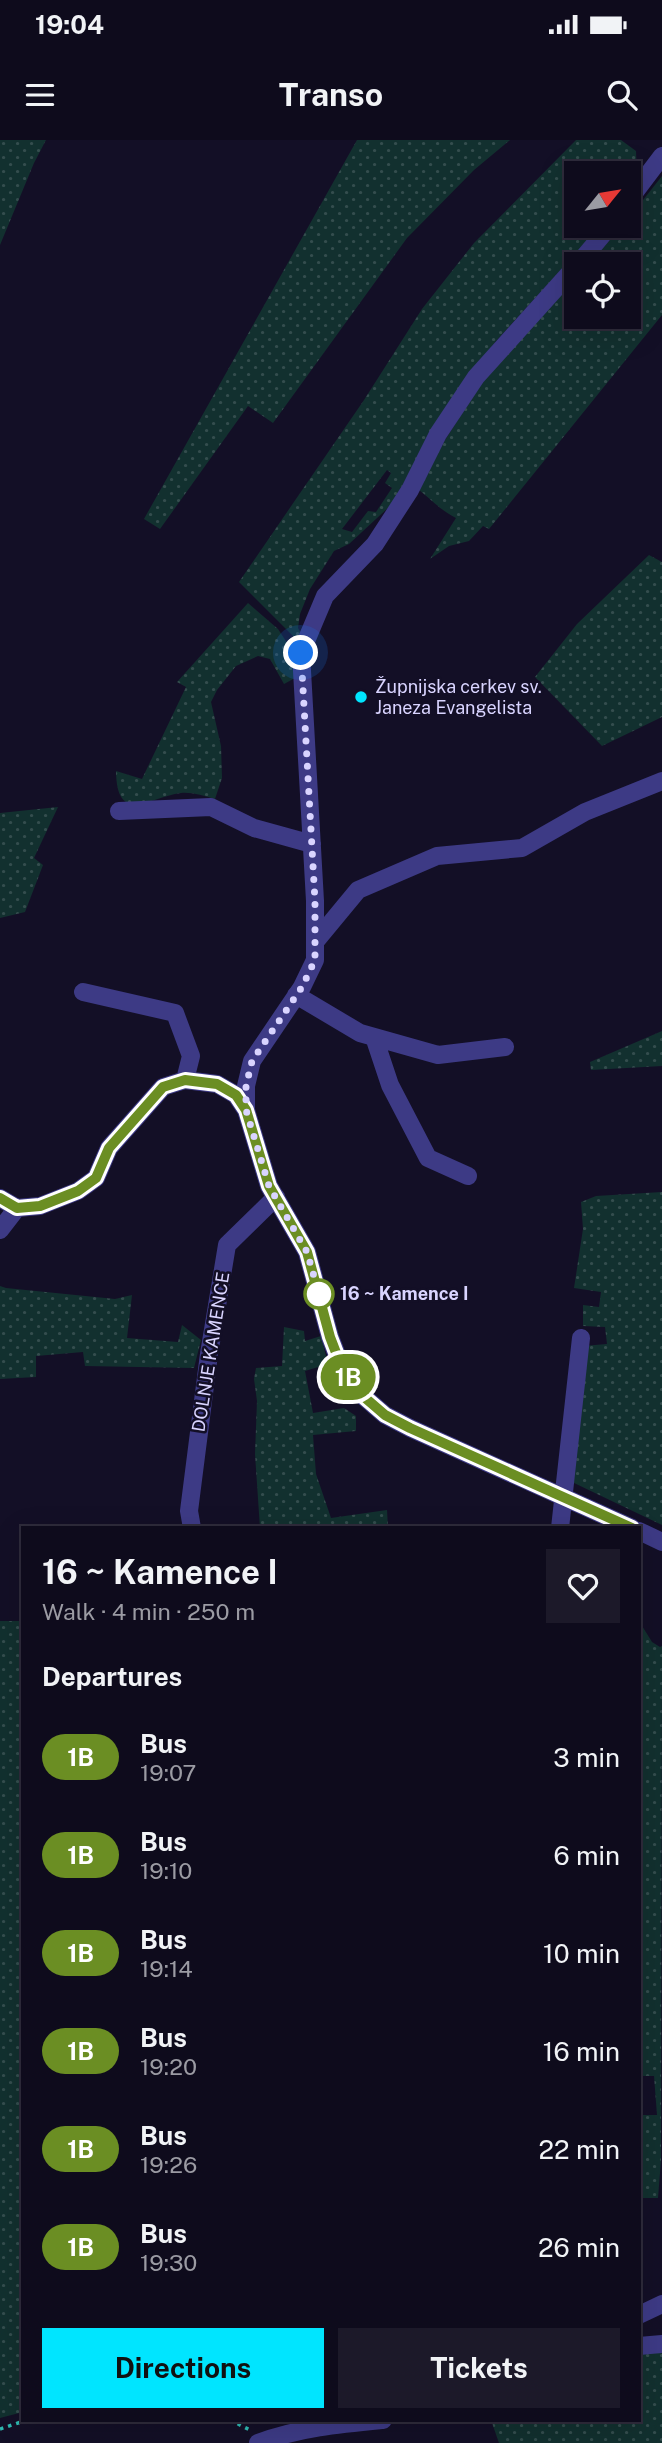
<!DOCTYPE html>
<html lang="en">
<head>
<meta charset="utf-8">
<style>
  body { margin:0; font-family:"Public Sans",sans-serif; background:#1c1929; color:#f1f3f6; height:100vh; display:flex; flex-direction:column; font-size:26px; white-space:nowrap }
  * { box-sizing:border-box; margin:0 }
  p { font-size:23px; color:#9b9ba3 }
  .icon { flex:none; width:38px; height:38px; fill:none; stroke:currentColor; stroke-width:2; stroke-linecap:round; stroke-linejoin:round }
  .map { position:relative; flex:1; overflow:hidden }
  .panel { position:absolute; left:21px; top:1386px; width:620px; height:896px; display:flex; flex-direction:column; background:#0e0b1c; border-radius:0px; box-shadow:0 7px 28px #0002,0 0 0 2px #2e2b3b }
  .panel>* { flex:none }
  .badge { padding:0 14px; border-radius:23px; font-size:24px; line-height:46px }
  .needle { width:46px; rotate:60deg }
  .controls { position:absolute; left:564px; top:21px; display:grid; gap:14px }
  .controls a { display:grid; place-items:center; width:77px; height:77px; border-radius:0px; background:#0e0b1c; box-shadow:0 7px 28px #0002,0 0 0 2px #2e2b3b; font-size:35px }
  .you { position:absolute; width:35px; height:35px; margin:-18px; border:5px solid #fff; border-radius:50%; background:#1a73e8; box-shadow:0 0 0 10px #1a73e833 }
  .map>.badge { position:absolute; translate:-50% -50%; box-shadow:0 0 0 4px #fff }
  h2 { padding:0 21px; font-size:26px; line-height:63px }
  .round { display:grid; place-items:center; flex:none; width:74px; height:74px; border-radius:0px; background:#1c1929 }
  .headline { display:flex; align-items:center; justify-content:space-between; height:119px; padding:0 21px }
  h1 { font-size:33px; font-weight:700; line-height:52px }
  .button { display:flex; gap:14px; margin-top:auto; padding:14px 21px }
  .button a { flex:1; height:80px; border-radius:0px; background:#00e5ff; color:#111; font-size:28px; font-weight:700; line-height:80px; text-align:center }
  .button a+a { background:#1c1929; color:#f1f3f6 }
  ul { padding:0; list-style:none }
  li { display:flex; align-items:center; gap:21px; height:98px; padding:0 21px }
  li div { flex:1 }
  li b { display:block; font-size:26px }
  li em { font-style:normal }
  li .badge { min-width:77px; font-weight:700; text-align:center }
  .status { display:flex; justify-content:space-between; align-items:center; height:49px; padding:0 35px; background:#0e0b1c; direction:ltr }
  .status svg { height:19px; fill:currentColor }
  header { display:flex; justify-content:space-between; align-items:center; height:91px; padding:0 21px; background:#0e0b1c; font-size:32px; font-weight:700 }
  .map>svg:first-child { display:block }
  .grass { fill:url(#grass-dots); fill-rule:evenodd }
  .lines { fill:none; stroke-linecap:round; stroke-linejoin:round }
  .path { stroke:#2fb8b0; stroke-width:3.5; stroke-dasharray:3.5 5; stroke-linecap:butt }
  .minor { stroke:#3d3a85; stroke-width:18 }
  .line-casing { stroke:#fff; stroke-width:16 }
  .line { stroke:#6b8e23; stroke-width:10 }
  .walk { stroke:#d9d4ff; stroke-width:7; stroke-dasharray:0 12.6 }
  .poi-dot { fill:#00e5ff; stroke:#130f26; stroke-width:2.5 }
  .stop-dot { fill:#fff; stroke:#6b8e23; stroke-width:3.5 }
  .labels { text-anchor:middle; stroke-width:5; stroke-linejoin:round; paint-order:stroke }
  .poi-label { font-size:18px; fill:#d9d4ff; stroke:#130f26; text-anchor:start }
  .stop-label { font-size:18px; font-weight:bold; fill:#d9d4ff; stroke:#130f26; text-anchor:start }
  .street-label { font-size:18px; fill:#d9d4ff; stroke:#130f26 }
</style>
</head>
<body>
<div class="status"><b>19:04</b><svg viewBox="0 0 49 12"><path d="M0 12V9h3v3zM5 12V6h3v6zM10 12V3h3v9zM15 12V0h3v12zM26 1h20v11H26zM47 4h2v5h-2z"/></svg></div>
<header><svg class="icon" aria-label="menu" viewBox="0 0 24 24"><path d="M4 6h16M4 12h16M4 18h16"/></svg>Transo<svg class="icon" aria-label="search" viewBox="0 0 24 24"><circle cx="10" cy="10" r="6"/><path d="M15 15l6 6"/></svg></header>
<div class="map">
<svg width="662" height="2303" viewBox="0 0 662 2303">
  <defs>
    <pattern id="grass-dots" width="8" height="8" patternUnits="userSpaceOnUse" patternTransform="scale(1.75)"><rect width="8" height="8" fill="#12302f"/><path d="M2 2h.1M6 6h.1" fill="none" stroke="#344d4e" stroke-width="1.8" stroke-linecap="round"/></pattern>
  </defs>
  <rect width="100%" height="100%" fill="#130f26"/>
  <path class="grass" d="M0,0h46l-12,23 -34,82z
    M357,0h153l-36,30 -67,68 -134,185 -25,-17 -88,123 -16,-10z
    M576,0h45l15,11 1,27 -9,12v-17h-52v25l-4,4 4,4v20h13l1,12 -94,103 -30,38 -76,127 -41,38 -15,7 -24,38 -10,25 -2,14 5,9 -7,2 -57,-57 125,-182 58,-91 52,-66zM387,330l4,3 -6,10 7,5 -16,24 -8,-1 -16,21 -10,-3z
    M662,36v139l-173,214 -6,-3 -14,15 -20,5 -19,13 26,-41c-17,-9 -23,-17 -37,-28l8,-22 54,-84 95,-107v40h52v-53h-40l35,-38h5v-7z
    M649,415l13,7v155l-60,29 -67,-69 42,-53z
    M248,463l30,26 21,32 -4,17 -11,6 -14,-25 -12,-3 -22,10 -19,24 -6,12 10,44 1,32 -7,21c-11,-3 -23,-7 -34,-6 -32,4 -64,33 -65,-22l26,8 44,-92 -9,-5z
    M58,667l-24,51 9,7 -18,47 -25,6v-105z
    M662,891v35l-71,4 -1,-8z
    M662,1052v333l-90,-43 11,-136 24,-2 -2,-17 -22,-1v-21l16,2 2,-15 -27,-4 9,-59 -2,-27 15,-6z
    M0,1146l6,2 109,11 17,-4 -5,43 51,4 4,-17 19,15 -7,28 -109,-2 -2,-14 -47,4v21l-36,2z
    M284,1187l20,4 1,10 16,-5 7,28 -23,7 8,42 31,-5 12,8v15l-43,4 3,39 15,44 56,-8 1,18h-128l-5,-74 2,-53 -3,-22 2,-11 26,-2z
    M0,1481h23v791l-23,6z
    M639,1481l13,21 8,5 2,-1 -1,514 -3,38h-19v-83h18l-3,-39h-15z
    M662,2212v91h-163l-8,-23h148v-66z"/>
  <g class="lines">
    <path class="path" d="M230,2280l20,10
      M0,2289l27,-9"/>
    <path class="minor" d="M628,61l34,-45
      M578,124l32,-38
      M119,671l92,-4 43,21 58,16
      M315,802l43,-52 79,-34 85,-8 63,-36 77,-31
      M83,852l92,21 16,43 -6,24
      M296,855l64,38 78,22 67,-8
      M374,897l16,48 38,73 40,18
      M246,970v-24l6,-25 50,-74 13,-27v-59l-14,-248 24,-57 50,-52 35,-54 28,-56 38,-57 100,-111
      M0,1058l17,10 23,-2 38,-15 18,-13 13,-30 54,-61 22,-7 32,4 19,11 10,15 23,76 38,66 23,85 13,34 20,25 22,19 25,13 222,100
      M0,1090l17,-22
      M192,1388l-3,-17 20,-157 18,-109 49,-48
      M560,1388l21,-190
      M639,1391l23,11
      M639,2175l23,-11
      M639,2206l23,-2
      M258,2303c40,-15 83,-19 125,-23"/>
  </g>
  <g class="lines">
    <defs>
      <path id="line" d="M0,1058l17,10 23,-2 38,-15 18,-13 13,-30 54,-61 22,-7 32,4 19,11 10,15 23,76 38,66 23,85 13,34 20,25 22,19 25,13 222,100"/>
    </defs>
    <use href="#line" class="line-casing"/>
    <use href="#line" class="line"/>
    <path class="walk" d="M301,513l14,248v59l-13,27 -50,74 -6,25v24l23,76 38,66 12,42"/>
  </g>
  <circle class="poi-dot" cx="361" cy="557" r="7"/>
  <circle class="stop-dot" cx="319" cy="1154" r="14"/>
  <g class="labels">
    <g class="poi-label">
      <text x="375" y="553">Župnijska cerkev sv.<tspan x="375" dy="21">Janeza Evangelista</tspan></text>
    </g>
    <g class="stop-label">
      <text x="340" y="1160">16 ~ Kamence I</text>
    </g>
    <g class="street-label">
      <text transform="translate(211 1212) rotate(-81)" y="6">DOLNJE KAMENCE</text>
    </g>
  </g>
</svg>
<div class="controls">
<a><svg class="needle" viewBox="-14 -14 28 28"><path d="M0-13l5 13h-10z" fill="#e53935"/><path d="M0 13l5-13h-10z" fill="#9b9ba3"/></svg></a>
<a><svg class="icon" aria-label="locate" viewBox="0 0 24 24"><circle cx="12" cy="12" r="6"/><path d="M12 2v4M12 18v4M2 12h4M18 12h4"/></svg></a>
</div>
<div class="you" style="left:301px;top:513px"></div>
<b class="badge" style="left:348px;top:1237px;background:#6b8e23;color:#fff">1B</b>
<section class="panel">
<div class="headline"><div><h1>16 ~ Kamence I</h1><p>Walk · 4 min · 250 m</p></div><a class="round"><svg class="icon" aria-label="heart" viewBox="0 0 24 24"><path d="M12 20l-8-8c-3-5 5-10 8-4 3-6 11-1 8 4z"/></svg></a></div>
<h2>Departures</h2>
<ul>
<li><span class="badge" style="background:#6b8e23;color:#fff">1B</span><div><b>Bus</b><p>19:07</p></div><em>3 min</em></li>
<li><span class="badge" style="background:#6b8e23;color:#fff">1B</span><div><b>Bus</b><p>19:10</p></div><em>6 min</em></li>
<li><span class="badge" style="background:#6b8e23;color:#fff">1B</span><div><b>Bus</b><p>19:14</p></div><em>10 min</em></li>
<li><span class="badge" style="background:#6b8e23;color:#fff">1B</span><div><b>Bus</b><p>19:20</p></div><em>16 min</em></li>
<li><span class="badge" style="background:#6b8e23;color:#fff">1B</span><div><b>Bus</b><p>19:26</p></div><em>22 min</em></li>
<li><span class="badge" style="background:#6b8e23;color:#fff">1B</span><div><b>Bus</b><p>19:30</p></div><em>26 min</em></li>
</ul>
<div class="button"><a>Directions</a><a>Tickets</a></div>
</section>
</div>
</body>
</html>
